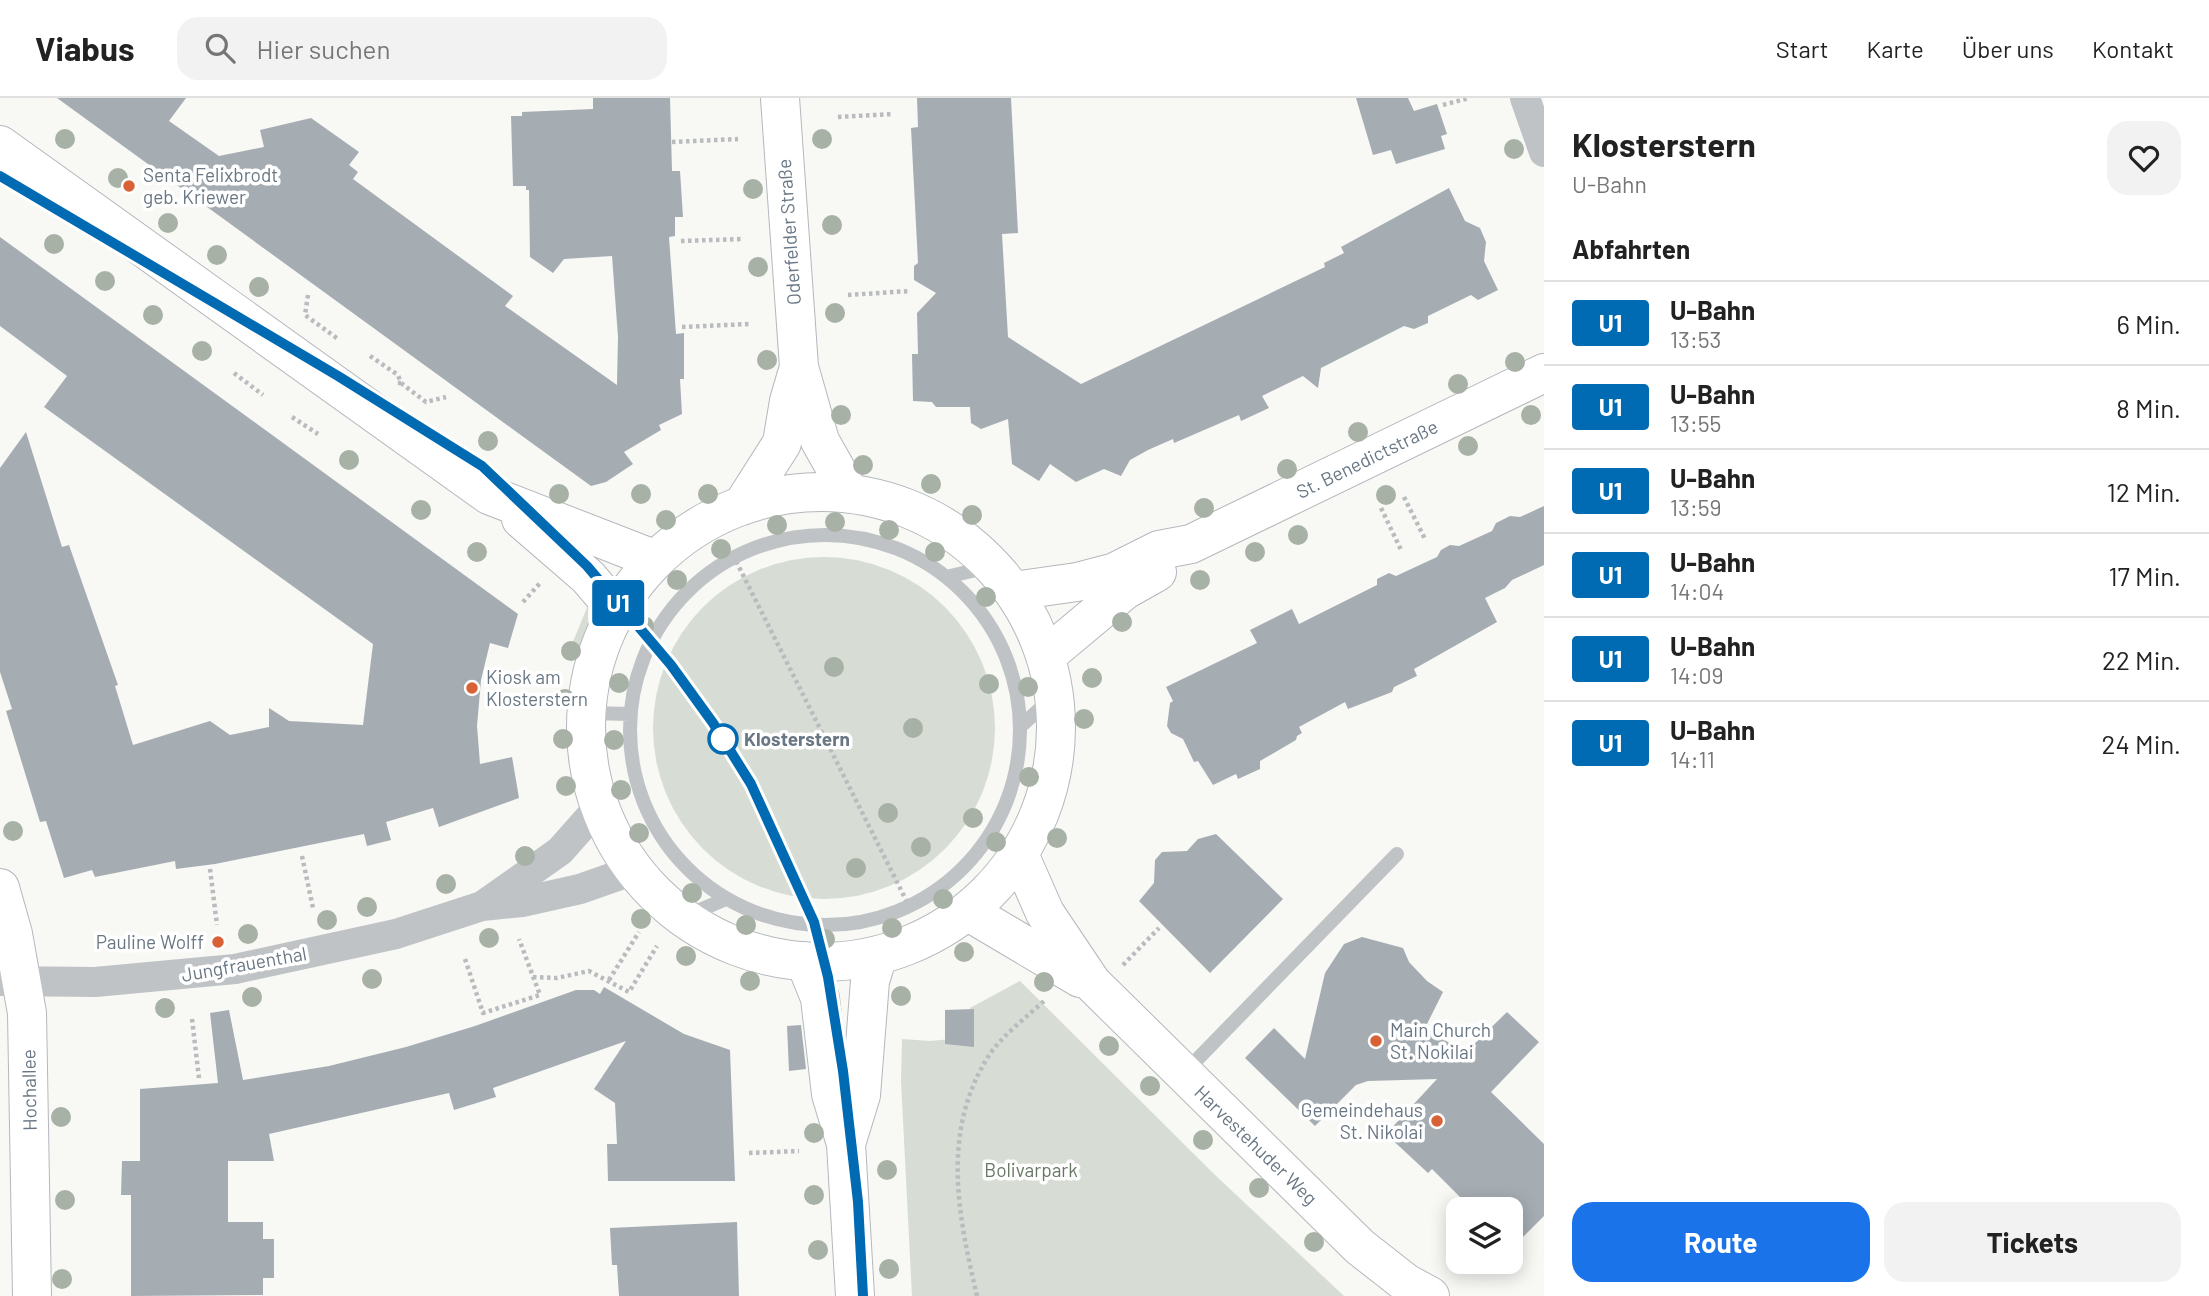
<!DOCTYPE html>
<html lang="de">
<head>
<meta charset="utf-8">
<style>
  body { margin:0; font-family:Barlow,sans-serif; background:#f2f2f2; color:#222; height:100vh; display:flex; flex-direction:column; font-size:26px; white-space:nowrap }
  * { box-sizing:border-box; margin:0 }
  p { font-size:23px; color:#767676 }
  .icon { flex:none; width:38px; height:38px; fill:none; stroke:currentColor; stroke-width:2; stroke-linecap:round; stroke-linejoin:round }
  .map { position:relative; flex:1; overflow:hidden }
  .side { display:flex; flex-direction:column; background:#fff; width:665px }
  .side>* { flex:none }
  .badge { padding:0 14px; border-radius:5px; font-size:24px; line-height:46px }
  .controls { position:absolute; left:1446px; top:1099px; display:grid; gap:14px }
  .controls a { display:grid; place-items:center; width:77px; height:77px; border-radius:14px; background:#fff; box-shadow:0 4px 18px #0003; font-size:35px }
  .map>.badge { position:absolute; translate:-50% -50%; box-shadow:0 0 0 4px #fff }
  h2 { padding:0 28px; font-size:26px; line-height:63px }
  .round { display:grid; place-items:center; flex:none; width:74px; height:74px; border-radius:21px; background:#f2f2f2 }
  .head { display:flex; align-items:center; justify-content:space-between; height:119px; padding:0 28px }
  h1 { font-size:33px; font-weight:700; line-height:52px }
  .action { display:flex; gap:14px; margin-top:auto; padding:14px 28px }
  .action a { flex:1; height:80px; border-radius:21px; background:#1a73e8; color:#fff; font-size:28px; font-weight:700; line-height:80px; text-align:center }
  .action a+a { background:#f2f2f2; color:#222 }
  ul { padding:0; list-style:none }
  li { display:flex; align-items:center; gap:21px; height:84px; padding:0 28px; border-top:2px solid #e0e0e0 }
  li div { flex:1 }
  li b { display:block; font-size:26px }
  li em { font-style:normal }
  li .badge { min-width:77px; font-weight:700; text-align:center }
  header { display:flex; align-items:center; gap:42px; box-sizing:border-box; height:98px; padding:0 35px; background:#fff; border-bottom:2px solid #e0e0e0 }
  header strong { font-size:33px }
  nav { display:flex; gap:38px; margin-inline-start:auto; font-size:24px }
  .search { width:490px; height:63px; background:#f2f2f2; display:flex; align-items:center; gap:18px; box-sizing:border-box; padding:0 24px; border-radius:21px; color:#767676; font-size:26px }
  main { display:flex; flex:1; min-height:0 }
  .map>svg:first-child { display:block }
  .green { fill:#d7dcd5 }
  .building { fill:#a5adb3 }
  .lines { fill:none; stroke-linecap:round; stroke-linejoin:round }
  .secondary-casing { stroke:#b4b8bd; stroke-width:40 }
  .path { stroke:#b9bcbe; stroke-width:4.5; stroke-dasharray:3.5 3.5; stroke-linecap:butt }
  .lane { stroke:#bfc3c6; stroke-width:14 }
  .street { stroke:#bfc3c6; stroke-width:30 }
  .secondary { stroke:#fff; stroke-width:38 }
  .tree { fill:#a8b1a5 }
  .line-casing { stroke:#fff; stroke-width:16 }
  .line { stroke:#006ab3; stroke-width:10 }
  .poi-dot { fill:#d86235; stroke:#fff; stroke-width:2.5 }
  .stop-dot { fill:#fff; stroke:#006ab3; stroke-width:3.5 }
  .labels { text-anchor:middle; stroke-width:7; stroke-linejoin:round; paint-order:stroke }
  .poi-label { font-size:19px; fill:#697784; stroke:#fff; text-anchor:start }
  .street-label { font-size:19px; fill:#697784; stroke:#fff }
  .stop-label { font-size:19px; font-weight:bold; fill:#697784; stroke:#fff; text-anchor:start }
  .park-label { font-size:19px; fill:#667763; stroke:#fff }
</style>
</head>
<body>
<header>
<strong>Viabus</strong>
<div class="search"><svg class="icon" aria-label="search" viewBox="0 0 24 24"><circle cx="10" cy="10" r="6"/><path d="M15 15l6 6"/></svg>Hier suchen</div>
<nav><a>Start</a><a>Karte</a><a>Über uns</a><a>Kontakt</a></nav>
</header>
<main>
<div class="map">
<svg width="1544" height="1198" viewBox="0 0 1544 1198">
  <rect width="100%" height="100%" fill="#f8f8f5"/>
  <path class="green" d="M653 630a171 171 0 1 1 342 0a171 171 0 1 1-342 0Z
    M589,505l2,18 -14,38 -10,-3z
    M1020,883l194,193 130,122h-432l-11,-215 1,-42 28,2 42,-4 -2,-29z"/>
  <path class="building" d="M57,0h129l-17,23 50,35 45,-9 -4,-17 51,-12 48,34 -10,13 9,7 -5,7 160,117 -8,10 112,79 1,-48 -6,-81 -48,3 -11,14 -23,-16 -1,-67h-3v-4h-13l-2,-70h11v-4l71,-3v-11h77l2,73h8l3,46h-8v19l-6,1 7,97 8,-1v46h-4l2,35 -23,11 2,5 -37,22 9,12 -27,18 -15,4z
    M917,0h94l7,135 -16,1 6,103 73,47 244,-117 -1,-4 20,-10 -3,-6 108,-59 16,33 15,7 6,14 -2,19 14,29 -20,10 -7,-5 -43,21v7l-14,6 -10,-3 -83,42 -3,20 -15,-12 -41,20 7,12 -28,13 -2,-6 -65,28 -1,-4 -25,11 -18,10 -9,16 -17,-7 -28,13 -26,-18 -11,17 -27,-17 -4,-45 -27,10 -10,-6 -1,-16h-34l-4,-5 -19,-1 -1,-47h6l-1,-41 19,-20 -22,-13v-14l4,-3 -7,-135 7,-1z
    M1356,0h52l6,13 23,-7 10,30 -6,2 4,13 -49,15 -5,-14 -18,5z
    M0,139l518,377 -10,34 -18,-5 -9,37 -4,46 3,38 32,-7 7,41 -80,29 -6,-19 -47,14 5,18 -24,6 -3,-12 -149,30 -39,5 -1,-8 -80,16 -3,-7 -28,8 -18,-57 -6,1 -34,-111 6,-2 -12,-37v-204l26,-36 36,115 7,-2 49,140 -3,1 18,59 77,-24 20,14 39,-8v-19l20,13 74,4 10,-81 -329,-237 23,-31 -67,-50z
    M1544,408v59l-32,15 -7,8 -20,10 12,24 -83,47 3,7 -23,11 -2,5 -44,17 -3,-7 -46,25 3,6 -5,3 -1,4 -36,21v8l-22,10 -2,-5 -23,11 -15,-24 -4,1 -11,-23 -12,-6 -4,-7 3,-23 3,-2 -7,-14 91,-44 -7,-13 42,-21 7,15 78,-39v-6l12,-6 7,3 41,-19 4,-7 9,-5 9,1 33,-15 4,-8 14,-7 10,1z
    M1216,736l67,65 -73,74 -71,-72 15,-18 1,-23 7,-8 25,-1 11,-12z
    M1362,839l41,11 6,14 18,19 16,11 -17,34 38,28 43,-42 32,30 -48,50 53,52v72l-34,34v-41h-38l-40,-40 -4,4 -42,-39 51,-55 -69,2 -12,4 -41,41 -70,-68 29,-30 31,31 20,-86 19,-29z
    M604,889l80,47 46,16 5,131h-127l-1,-37h10l-2,-41 -21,-14 32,-48 -133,47 3,9 -42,13 -5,-17 -180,41 5,27h-46v61h35v17h11v39h-11v17l-132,1v-101h-10l1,-34h18v-72l78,-6 -8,-70 19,-3 14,70 86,-14 77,-19 69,-21 101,-36h18l6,4z
    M974,911v38l-29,-3v-34z
    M801,927l5,44 -17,2 -2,-45z
    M737,1124l2,74h-120l-2,-31h-5l-2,-37z"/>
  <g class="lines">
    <defs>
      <path id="secondary" d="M780,0l19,269 21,74 30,53
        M0,47l489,350 167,65
        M586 629a235 235 0 1 1 470 0a235 235 0 1 1-470 0Z
        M742,408l40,-63 7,-42 10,-34
        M521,421l67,58 29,34
        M1013,493l64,-9 38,-10 44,-22 32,-6 353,-171
        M1046,558l79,-66 32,-18
        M1019,756l26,59 47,70 268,264 46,36 24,13
        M0,790l13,46 14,79 5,283
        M967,813l113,67
        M805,863l15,37 11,96 15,50 9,152
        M846,1046l15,-49 9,-114 8,-26"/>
    </defs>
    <use href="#secondary" class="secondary-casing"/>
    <path class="path" d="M1443,7l26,-7
      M838,19l55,-3
      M672,44l66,-3
      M681,143l63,-2
      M308,197l-3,20 33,24
      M848,197l62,-4
      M682,229l67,-3
      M370,258l28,19 3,8h-5
      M234,275l29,22
      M401,285l25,19 20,-5
      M292,319l26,17
      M1404,399l21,42
      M1381,410l21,44
      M733,457l176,351
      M523,504l18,-20
      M302,758l11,52
      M210,771l7,56
      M465,861l18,54 57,-18 -21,-56
      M1123,867l36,-37
      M533,879l24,1 32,-7 40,21 28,-46
      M609,882l30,-48
      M192,921l7,59
      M749,1055l50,-2
      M977,1198c-19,-81 -36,-164 11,-239 13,-21 39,-40 57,-57"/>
    <path class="lane" d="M630 632a195 195 0 1 1 390 0a195 195 0 1 1-390 0Z
      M946,479l47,-11
      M587,615l44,1
      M1021,628l33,-30
      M683,819l43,-18
      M1184,975l213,-219"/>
    <path class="street" d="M1525,0l19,54
      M485,806l75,-53 39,-44
      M0,883l95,1 140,-13 161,-35 86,-28 40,-4 58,-13 54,-19"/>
    <use href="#secondary" class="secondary"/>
  </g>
  <g class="tree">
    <circle cx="65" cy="41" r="10"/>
    <circle cx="822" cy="41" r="10"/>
    <circle cx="1514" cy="51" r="10"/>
    <circle cx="118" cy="80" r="10"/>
    <circle cx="753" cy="91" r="10"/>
    <circle cx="168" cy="125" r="10"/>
    <circle cx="832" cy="127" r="10"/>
    <circle cx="54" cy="146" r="10"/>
    <circle cx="217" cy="157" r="10"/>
    <circle cx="758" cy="169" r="10"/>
    <circle cx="105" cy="183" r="10"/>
    <circle cx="259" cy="189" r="10"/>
    <circle cx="835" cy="215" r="10"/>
    <circle cx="153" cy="217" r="10"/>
    <circle cx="202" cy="253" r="10"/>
    <circle cx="767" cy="262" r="10"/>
    <circle cx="1515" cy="264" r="10"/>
    <circle cx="1458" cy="286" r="10"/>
    <circle cx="841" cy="317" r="10"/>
    <circle cx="1531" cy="317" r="10"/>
    <circle cx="1358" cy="334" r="10"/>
    <circle cx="488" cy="343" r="10"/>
    <circle cx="1468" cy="348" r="10"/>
    <circle cx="349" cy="362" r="10"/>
    <circle cx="863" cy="367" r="10"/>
    <circle cx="1287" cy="371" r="10"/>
    <circle cx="931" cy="386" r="10"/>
    <circle cx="559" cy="396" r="10"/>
    <circle cx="641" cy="396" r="10"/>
    <circle cx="708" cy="396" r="10"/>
    <circle cx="1386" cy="397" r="10"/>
    <circle cx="1204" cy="410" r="10"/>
    <circle cx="421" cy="412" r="10"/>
    <circle cx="972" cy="417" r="10"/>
    <circle cx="666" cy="422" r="10"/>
    <circle cx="835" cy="424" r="10"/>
    <circle cx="777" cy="427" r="10"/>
    <circle cx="889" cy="432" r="10"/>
    <circle cx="1298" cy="437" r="10"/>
    <circle cx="721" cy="451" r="10"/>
    <circle cx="477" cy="454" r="10"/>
    <circle cx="935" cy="454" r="10"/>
    <circle cx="1255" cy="454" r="10"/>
    <circle cx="677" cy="482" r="10"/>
    <circle cx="1200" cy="482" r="10"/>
    <circle cx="986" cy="499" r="10"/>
    <circle cx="1122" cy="524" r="10"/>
    <circle cx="644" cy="528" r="10"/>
    <circle cx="571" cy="553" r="10"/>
    <circle cx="834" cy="569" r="10"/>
    <circle cx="1092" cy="580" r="10"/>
    <circle cx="619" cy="585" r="10"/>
    <circle cx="989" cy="586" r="10"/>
    <circle cx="1028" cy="589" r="10"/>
    <circle cx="565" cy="601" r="10"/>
    <circle cx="1084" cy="621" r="10"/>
    <circle cx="913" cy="630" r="10"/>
    <circle cx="563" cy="641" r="10"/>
    <circle cx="614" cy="642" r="10"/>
    <circle cx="1029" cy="679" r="10"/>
    <circle cx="566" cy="688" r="10"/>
    <circle cx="621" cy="692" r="10"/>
    <circle cx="888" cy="715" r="10"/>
    <circle cx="973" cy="720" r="10"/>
    <circle cx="13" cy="733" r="10"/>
    <circle cx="639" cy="735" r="10"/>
    <circle cx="1057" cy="740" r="10"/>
    <circle cx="996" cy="744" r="10"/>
    <circle cx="921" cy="749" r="10"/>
    <circle cx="525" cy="758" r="10"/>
    <circle cx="856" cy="770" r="10"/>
    <circle cx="446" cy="786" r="10"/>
    <circle cx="692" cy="795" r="10"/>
    <circle cx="943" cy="801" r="10"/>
    <circle cx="367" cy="809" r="10"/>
    <circle cx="641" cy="821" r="10"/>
    <circle cx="327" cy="822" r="10"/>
    <circle cx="746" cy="827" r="10"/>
    <circle cx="892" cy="830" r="10"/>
    <circle cx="248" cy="836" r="10"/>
    <circle cx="489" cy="840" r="10"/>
    <circle cx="825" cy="841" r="10"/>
    <circle cx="964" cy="854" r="10"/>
    <circle cx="686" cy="858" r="10"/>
    <circle cx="372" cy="881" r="10"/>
    <circle cx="750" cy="883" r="10"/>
    <circle cx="1044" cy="884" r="10"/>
    <circle cx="901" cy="898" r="10"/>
    <circle cx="252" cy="899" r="10"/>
    <circle cx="165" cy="910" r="10"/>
    <circle cx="1109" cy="948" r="10"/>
    <circle cx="1150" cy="988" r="10"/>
    <circle cx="61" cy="1019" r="10"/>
    <circle cx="814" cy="1035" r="10"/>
    <circle cx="1203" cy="1042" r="10"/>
    <circle cx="887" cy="1072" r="10"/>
    <circle cx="1259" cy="1090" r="10"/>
    <circle cx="814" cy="1097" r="10"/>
    <circle cx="65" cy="1102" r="10"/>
    <circle cx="1314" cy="1144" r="10"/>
    <circle cx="818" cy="1152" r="10"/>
    <circle cx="889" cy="1171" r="10"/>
    <circle cx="62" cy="1181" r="10"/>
  </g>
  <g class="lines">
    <defs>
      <path id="line" d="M0,78l338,200 144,90 105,100 84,99 42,58 38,61 63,138 14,55 15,94 15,131 5,94"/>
    </defs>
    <use href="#line" class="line-casing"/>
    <use href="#line" class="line"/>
  </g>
  <g class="poi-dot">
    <circle cx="129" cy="88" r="7"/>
    <circle cx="472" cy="590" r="7"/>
    <circle cx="218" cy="844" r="7"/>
    <circle cx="1376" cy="943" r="7"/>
    <circle cx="1437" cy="1023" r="7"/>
  </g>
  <circle class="stop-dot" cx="723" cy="641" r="14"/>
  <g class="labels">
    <g class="poi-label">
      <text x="143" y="84">Senta Felixbrodt<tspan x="143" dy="22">geb. Kriewer</tspan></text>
      <text x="486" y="586">Kiosk am<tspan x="486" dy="22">Klosterstern</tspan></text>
      <text x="204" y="851" text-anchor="end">Pauline Wolff</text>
      <text x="1390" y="939">Main Church<tspan x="1390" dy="22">St. Nokilai</tspan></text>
      <text x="1423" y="1019" text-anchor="end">Gemeindehaus<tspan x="1423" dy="22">St. Nikolai</tspan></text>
    </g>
    <g class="street-label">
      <text transform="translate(789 134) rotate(-94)" y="7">Oderfelder Straße</text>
      <text transform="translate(1367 361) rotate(-26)" y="7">St. Benedictstraße</text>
      <text transform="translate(244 866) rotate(-10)" y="7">Jungfrauenthal</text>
      <text transform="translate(29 992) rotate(-91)" y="7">Hochallee</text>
      <text transform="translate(1256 1047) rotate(44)" y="7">Harvestehuder Weg</text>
    </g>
    <g class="stop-label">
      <text x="744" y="648">Klosterstern</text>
    </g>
    <g class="park-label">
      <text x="1031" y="1079">Bolivarpark</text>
    </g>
  </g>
</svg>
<div class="controls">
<a><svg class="icon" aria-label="layers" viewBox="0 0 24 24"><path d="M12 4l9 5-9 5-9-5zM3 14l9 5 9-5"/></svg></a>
</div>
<b class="badge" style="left:618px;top:505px;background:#006ab3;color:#fff">U1</b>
</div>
<section class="side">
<div class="head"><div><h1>Klosterstern</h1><p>U-Bahn</p></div><a class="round"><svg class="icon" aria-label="heart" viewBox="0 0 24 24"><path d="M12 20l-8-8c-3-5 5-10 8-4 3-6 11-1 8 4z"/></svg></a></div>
<h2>Abfahrten</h2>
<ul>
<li><span class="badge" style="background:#006ab3;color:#fff">U1</span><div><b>U-Bahn</b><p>13:53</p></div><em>6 Min.</em></li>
<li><span class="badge" style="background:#006ab3;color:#fff">U1</span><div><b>U-Bahn</b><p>13:55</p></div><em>8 Min.</em></li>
<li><span class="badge" style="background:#006ab3;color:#fff">U1</span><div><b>U-Bahn</b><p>13:59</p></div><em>12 Min.</em></li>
<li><span class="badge" style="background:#006ab3;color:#fff">U1</span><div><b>U-Bahn</b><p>14:04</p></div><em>17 Min.</em></li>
<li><span class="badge" style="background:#006ab3;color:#fff">U1</span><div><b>U-Bahn</b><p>14:09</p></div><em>22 Min.</em></li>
<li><span class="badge" style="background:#006ab3;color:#fff">U1</span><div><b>U-Bahn</b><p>14:11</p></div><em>24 Min.</em></li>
</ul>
<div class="action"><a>Route</a><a>Tickets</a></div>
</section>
</main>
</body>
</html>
